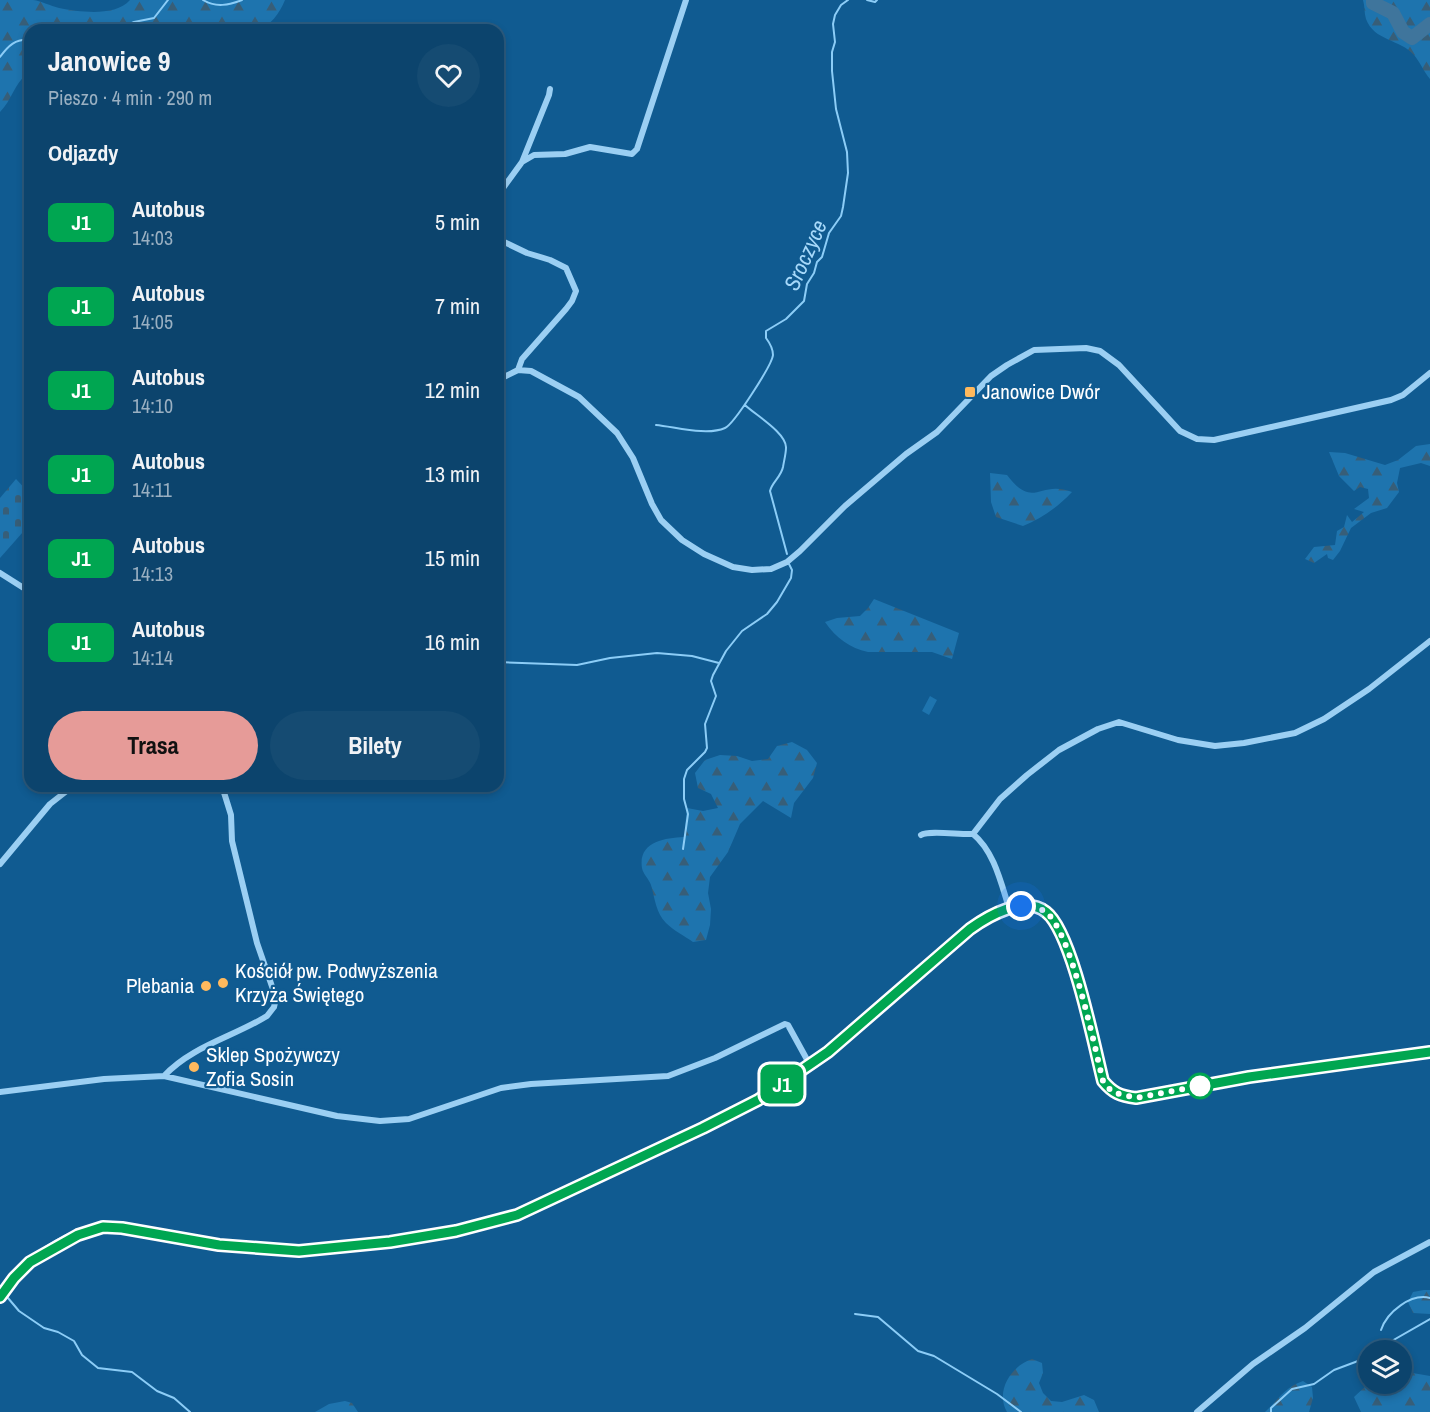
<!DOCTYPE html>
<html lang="pl">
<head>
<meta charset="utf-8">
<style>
  body { margin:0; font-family:"Archivo Narrow",sans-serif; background:#154b72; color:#f1f3f6; height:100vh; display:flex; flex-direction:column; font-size:22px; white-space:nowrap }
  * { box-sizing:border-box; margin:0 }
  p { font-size:20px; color:#9ab0c2 }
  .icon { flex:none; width:33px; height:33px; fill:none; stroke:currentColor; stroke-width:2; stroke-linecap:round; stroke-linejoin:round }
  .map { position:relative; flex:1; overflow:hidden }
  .sheet { position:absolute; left:24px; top:24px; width:480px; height:768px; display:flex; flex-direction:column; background:#0c446d; border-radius:18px; box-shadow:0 3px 9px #0003,0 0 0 2px #2c5c80 }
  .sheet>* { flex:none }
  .badge { padding:0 12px; border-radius:9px; font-size:21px; line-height:39px }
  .tools { position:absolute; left:1358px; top:1340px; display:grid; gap:12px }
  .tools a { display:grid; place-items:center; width:54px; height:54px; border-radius:50%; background:#0c446d; box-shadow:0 3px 9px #0003,0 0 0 2px #2c5c80; font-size:30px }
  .you { position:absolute; width:30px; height:30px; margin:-15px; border:4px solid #fff; border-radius:50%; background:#1a73e8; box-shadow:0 0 0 9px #1a73e833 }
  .map>.badge { position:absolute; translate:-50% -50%; box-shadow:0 0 0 3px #fff }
  h2 { padding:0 24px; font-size:22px; line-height:54px }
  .round { display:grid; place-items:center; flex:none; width:63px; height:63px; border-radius:32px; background:#154b72 }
  .summary { display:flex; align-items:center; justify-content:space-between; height:102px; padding:0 24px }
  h1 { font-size:28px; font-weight:700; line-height:45px }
  .action { display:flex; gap:12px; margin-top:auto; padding:12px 24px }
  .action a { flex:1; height:69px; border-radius:36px; background:#e69b98; color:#111; font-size:24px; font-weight:700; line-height:69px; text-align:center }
  .action a+a { background:#154b72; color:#f1f3f6 }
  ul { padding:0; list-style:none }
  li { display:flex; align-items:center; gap:18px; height:84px; padding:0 24px }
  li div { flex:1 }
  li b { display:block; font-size:22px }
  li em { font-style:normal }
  li .badge { min-width:66px; font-weight:700; text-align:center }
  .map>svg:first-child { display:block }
  .forest { fill:url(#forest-firs) }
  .cemetery { fill:url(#cemetery-stones) }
  .pitch { fill:#1e74ae }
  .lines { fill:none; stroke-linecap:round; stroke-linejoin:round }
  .stream { stroke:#8ccdf7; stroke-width:2 }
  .river { stroke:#3f759c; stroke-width:14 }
  .minor { stroke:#9bcff3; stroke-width:6 }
  .tertiary { stroke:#9bcff3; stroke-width:9 }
  .line-casing { stroke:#fff; stroke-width:14 }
  .line { stroke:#00a651; stroke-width:9 }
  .walk { stroke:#fff; stroke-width:6; stroke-dasharray:0 10.8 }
  .poi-dot { fill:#ffb95d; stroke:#105b91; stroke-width:2 }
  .stop-dot { fill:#fff; stroke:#00a651; stroke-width:3 }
  .labels { text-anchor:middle; stroke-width:4.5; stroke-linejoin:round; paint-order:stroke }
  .poi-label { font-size:21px; fill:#fff; stroke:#105b91; text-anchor:start }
  .water-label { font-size:22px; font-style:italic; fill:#a7d9fa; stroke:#105b91 }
</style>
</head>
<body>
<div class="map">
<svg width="1430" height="1412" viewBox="0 0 1430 1412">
  <defs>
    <pattern id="forest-firs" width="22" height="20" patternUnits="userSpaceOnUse" patternTransform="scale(1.5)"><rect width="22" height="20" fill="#1e74ae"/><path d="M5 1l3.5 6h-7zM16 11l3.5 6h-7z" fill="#375e78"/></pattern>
    <pattern id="cemetery-stones" width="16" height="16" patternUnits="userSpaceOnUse" patternTransform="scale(1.5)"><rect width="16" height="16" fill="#1e74ae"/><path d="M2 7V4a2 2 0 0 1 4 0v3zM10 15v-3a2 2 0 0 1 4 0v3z" fill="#375e78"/></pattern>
  </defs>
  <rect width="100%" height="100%" fill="#105b91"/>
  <path class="forest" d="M0,0c11,0 22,0 33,0 9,1 17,6 26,8 21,4 56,9 71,-8h155c-6,14 -14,26 -29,30h-226v46l-3,-2c-13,10 -15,26 -27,38z
    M1363,0h67v79c-6,-7 -10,-17 -16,-24 -14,-16 -40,-14 -48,-36 -2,-6 -1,-13 -3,-19z
    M1430,444v22l-9,-3 -21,5 -3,15 2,9 -12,16 -16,5 -20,15 -11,23 -7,9 -5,-2 -1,-4 -13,9 -9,-4 9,-12 21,-2 2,-14 7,-4 3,-12 5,7 12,-10 -10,-3 15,-11 -1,-9 -8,-2 -6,4 -15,-15 -10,-24 16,1 40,12 13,-5 18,-14z
    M990,473l17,2c27,36 32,4 65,17 -14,15 -30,26 -49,34l-27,-9 -5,-15z
    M874,599l85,34 -7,26 -20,-7h-64c-18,-4 -32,-14 -43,-30l12,-4 23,-2 8,-8z
    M792,742l15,8 10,13 -4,15 -19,25 -3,15 -28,-17 -23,23 -12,28 -18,25 -2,16 3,16 -1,16 -4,15 -13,2c-8,-6 -19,-11 -27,-19 -10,-10 -11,-24 -15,-38 -2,-6 -8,-11 -9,-17 -4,-26 22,-30 42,-31l3,-29 16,3 15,-3 -7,-14 -13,-6 -3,-15 10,-13 15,-5 17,1 15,5 16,-2 9,-13z
    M1424,1290h6v24l-17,-1 -5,-11 5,-10z
    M1032,1359l10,4 1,10 -4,10 4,10 8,8 11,1 22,-7 10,5 5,12h-92c-12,-21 4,-46 25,-53z
    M1401,1371l29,5v36h-69l-7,-15 15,-14h32z
    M1303,1381l9,6 1,11 -4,14h-44c13,-12 20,-25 38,-31z
    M345,1401l7,2 6,9h-43l14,-8z"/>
  <path class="cemetery" d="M16,479l14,15v30l-30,34v-60z"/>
  <path class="pitch" d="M930,696l7,4 -8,15 -7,-4z"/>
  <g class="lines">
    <path class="stream" d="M203,0c13,8 26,5 39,0
      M867,0l8,2 2,-2
      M117,30l17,-8 20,-4 14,-18
      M0,57c8,-11 16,-19 30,-17
      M745,405c9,9 42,28 41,43 0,5 -2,13 -3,19 -2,10 -11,15 -13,24l17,63
      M656,425c20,2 51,11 69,3 9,-4 47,-63 48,-73 0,-6 -4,-13 -7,-17v-7l20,-12 18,-18 3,-17 7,-11 3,-11 5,-5 7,-24 12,-17 2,-9 5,-34 -1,-21 -11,-43 -4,-38v-19l3,-10 -2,-18 2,-9 6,-10 7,-5
      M498,662l79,3 33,-7 47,-5 35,3 27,7
      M683,849l5,-35 -4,-15v-20l3,-9 18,-18 2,-4 -2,-24 11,-28 -5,-15 2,-6 13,-24 16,-20 25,-17 10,-12 14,-24 1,-8 -3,-6
      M8,1298l11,13 25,17 14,4 16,9 8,14 16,13 34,4 25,19 17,7 16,14
      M855,1314l23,3 40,34 16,5 63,38 24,18
      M1381,1330c6,-18 30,-37 49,-32
      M1376,1350l54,-31
      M1271,1412v-4l21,-19 22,-5 20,-14 24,-9 10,-6"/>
    <path class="river" d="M1373,0v3l20,10 10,19 9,6 18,-14"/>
    <path class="minor" d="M522,162l12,-7 31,-1 25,-7 42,7 5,-5 49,-149
      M498,195l24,-33 27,-67 1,-6
      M498,239l29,14 23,7 16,8 10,23 -4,10 -6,8 -44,50 -4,11
      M498,380l20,-10 13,1 48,26 38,36 16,25 19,46 9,16 21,20 22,14 29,13 19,3 19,-1 16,-7 13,-11 45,-45 61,-52 31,-22 54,-56 16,-11 27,-15 52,-2 14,3 19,14 61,66 17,8 17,1 177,-40 12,-5 27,-22
      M0,573l30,19
      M973,834l27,-35 27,-24 32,-25 39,-21 21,-7 59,18 37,6 29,-3 51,-10 29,-14 45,-30 61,-48
      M921,835c8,-5 40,0 52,-1 21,17 28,49 36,74
      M0,864l50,-60 23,-18
      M164,1076c28,-30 69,-39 103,-60l7,-9 2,-9 -19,-55 -25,-102 -1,-26 -9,-29
      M0,1092l104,-13 60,-3 173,40 43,5 29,-2 92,-31 30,-4 137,-8 47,-18 70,-34 3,1 22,40
      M1197,1412l56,-48 52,-36 69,-56 56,-30"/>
    <path class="tertiary" d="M0,1297c23,-34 69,-70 112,-70l107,18 80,6 91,-9 66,-11 61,-16 204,-95 37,-20 70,-48 143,-123c18,-13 53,-34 75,-17 25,20 48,134 57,169 10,12 17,15 32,17l114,-21 181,-25"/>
  </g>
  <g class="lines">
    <defs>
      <path id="line" d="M0,1297l14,-19 16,-16 48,-27 25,-8 19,1 97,17 80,6 91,-9 66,-11 61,-16 186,-87 55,-28 70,-48 142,-123c18,-13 54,-34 76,-17 26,20 48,133 57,169 10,12 17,15 33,17l113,-21 181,-25"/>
    </defs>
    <use href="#line" class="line-casing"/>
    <use href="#line" class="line"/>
    <path class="walk" d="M1021,906c7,1 17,1 23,5 26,14 51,138 59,170l9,11 24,6 64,-12"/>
  </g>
  <g class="poi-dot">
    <rect x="964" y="386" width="12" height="12" rx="3"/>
    <circle cx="223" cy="983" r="6"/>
    <circle cx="206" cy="986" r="6"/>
    <circle cx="194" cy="1067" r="6"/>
  </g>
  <circle class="stop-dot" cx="1200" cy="1086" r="12"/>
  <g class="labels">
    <g class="poi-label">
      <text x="982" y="399">Janowice Dwór</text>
      <text x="235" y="978">Kościół pw. Podwyższenia<tspan x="235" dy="24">Krzyża Świętego</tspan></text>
      <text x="194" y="993" text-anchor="end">Plebania</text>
      <text x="206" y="1062">Sklep Spożywczy<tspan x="206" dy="24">Zofia Sosin</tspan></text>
    </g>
    <g class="water-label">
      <text transform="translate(805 255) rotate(-66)" y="8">Sroczyce</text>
    </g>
  </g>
</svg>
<div class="tools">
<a><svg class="icon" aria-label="layers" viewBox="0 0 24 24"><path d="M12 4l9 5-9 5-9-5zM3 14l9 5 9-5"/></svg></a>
</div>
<div class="you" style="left:1021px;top:906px"></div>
<b class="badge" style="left:782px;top:1084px;background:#00a651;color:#fff">J1</b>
<section class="sheet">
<div class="summary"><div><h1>Janowice 9</h1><p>Pieszo · 4 min · 290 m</p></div><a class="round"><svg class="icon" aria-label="heart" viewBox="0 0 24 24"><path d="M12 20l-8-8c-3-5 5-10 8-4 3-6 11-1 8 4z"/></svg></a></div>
<h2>Odjazdy</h2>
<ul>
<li><span class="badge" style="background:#00a651;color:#fff">J1</span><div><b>Autobus</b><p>14:03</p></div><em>5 min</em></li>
<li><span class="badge" style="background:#00a651;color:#fff">J1</span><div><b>Autobus</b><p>14:05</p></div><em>7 min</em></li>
<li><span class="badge" style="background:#00a651;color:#fff">J1</span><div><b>Autobus</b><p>14:10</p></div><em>12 min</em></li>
<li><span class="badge" style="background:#00a651;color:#fff">J1</span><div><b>Autobus</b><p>14:11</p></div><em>13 min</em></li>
<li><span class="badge" style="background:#00a651;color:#fff">J1</span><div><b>Autobus</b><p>14:13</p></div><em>15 min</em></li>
<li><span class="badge" style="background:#00a651;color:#fff">J1</span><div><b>Autobus</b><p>14:14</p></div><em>16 min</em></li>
</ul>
<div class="action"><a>Trasa</a><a>Bilety</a></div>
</section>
</div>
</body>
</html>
